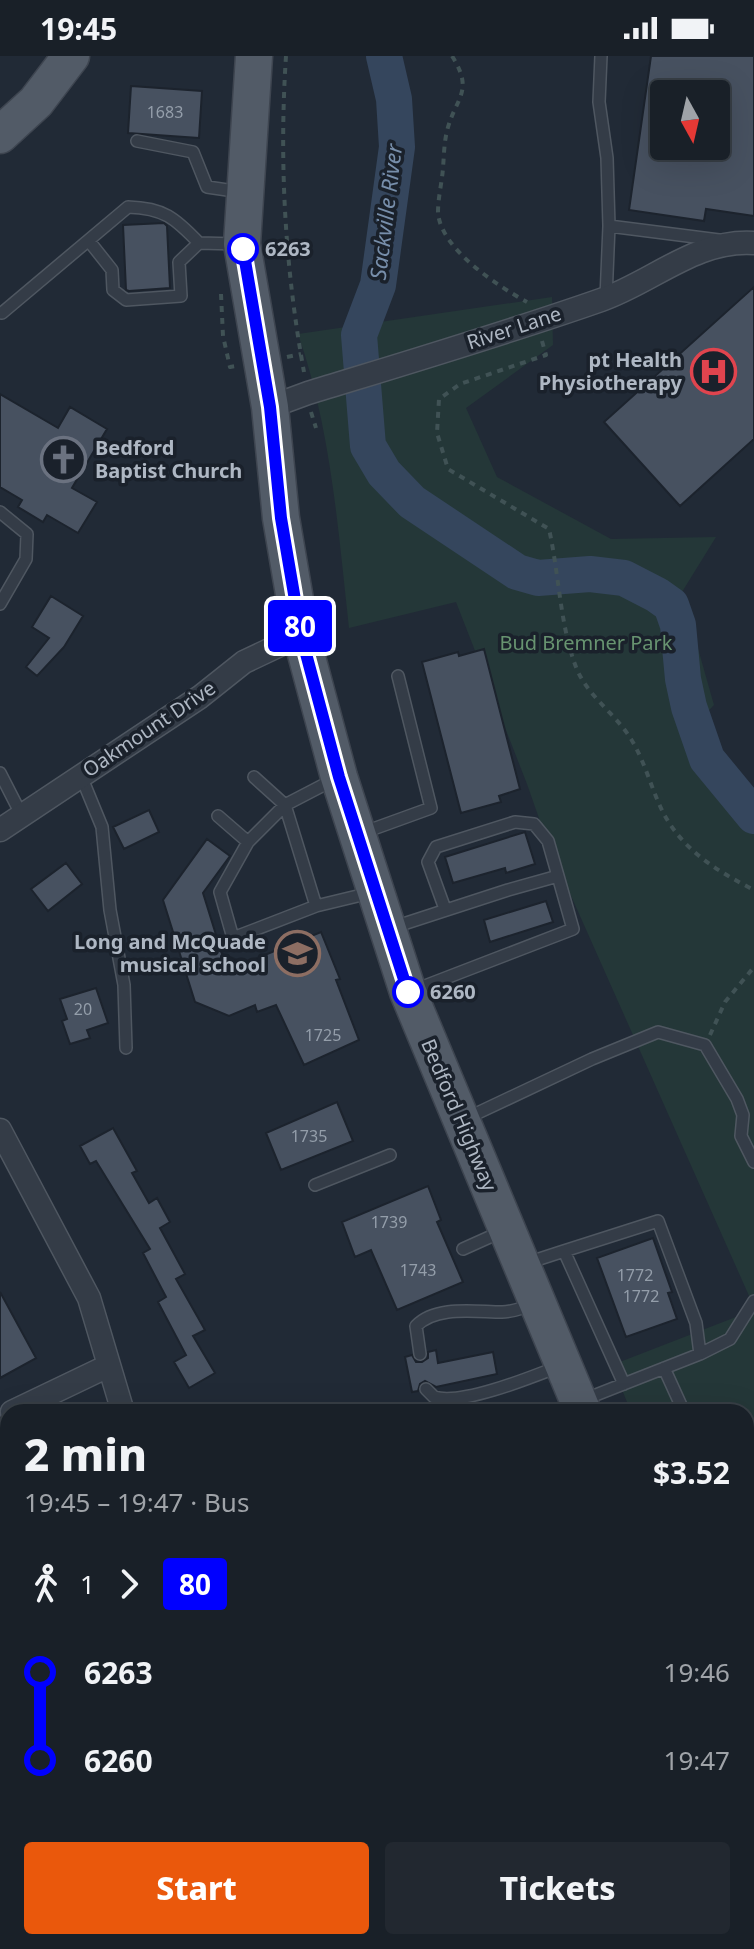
<!DOCTYPE html>
<html lang="en">
<head>
<meta charset="utf-8">
<style>
  body { margin:0; font-family:"Noto Sans",sans-serif; background:#222830; color:#f1f3f6; height:100vh; display:flex; flex-direction:column; font-size:30px; white-space:nowrap }
  * { box-sizing:border-box; margin:0 }
  p { font-size:26px; color:#9fa3a8 }
  .icon { flex:none; width:44px; height:44px; fill:none; stroke:currentColor; stroke-width:2; stroke-linecap:round; stroke-linejoin:round }
  .map { position:relative; flex:1; overflow:hidden }
  .panel { position:absolute; left:0px; top:1348px; width:754px; height:546px; display:flex; flex-direction:column; background:#192028; border-radius:24px 24px 0 0; box-shadow:0 8px 32px #0002,0 0 0 2px #373e45 }
  .panel>* { flex:none }
  .badge { padding:0 16px; border-radius:6px; font-size:28px; line-height:52px }
  .needle { width:52px; rotate:172deg }
  .buttons { position:absolute; left:650px; top:24px; display:grid; gap:16px }
  .buttons a { display:grid; place-items:center; width:80px; height:80px; border-radius:8px; background:#192028; box-shadow:0 8px 32px #0002,0 0 0 2px #373e45; font-size:40px }
  .map>.badge { position:absolute; translate:-50% -50%; box-shadow:0 0 0 4px #fff }
  .legs { display:flex; align-items:center; gap:12px; height:88px; padding:0 24px; font-size:26px }
  .legs p { margin-inline-start:auto }
  .headline { display:flex; align-items:center; justify-content:space-between; height:136px; padding:0 24px }
  h1 { font-size:44px; font-weight:800; line-height:60px }
  .cta { display:flex; gap:16px; margin-top:auto; padding:16px 24px }
  .cta a { flex:1; height:92px; border-radius:8px; background:#ea580c; color:#fff; font-size:32px; font-weight:800; line-height:92px; text-align:center }
  .cta a+a { background:#222830; color:#f1f3f6 }
  ul { padding:0 24px; list-style:none }
  li { display:flex; align-items:center; gap:28px; height:88px; font-size:30px }
  li i { display:grid; place-items:center; width:12px; height:100%; margin:0 10px; background:currentColor }
  li i::after { content:''; width:20px; height:20px; margin:-10px; border:6px solid; border-radius:50%; background:#192028 }
  li p { margin-inline-start:auto }
  li:first-child i { background:linear-gradient(#0000 50%,currentColor 0) }
  li:last-child i { background:linear-gradient(currentColor 50%,#0000 0) }
  .status { display:flex; justify-content:space-between; align-items:center; height:56px; padding:0 40px; background:#192028; direction:ltr }
  .status svg { height:22px; fill:currentColor }
  .map>svg:first-child { display:block }
  .green { fill:#243738 }
  .lines { fill:none; stroke-linecap:round; stroke-linejoin:round }
  .river { stroke:#35465d; stroke-width:36 }
  .building { fill:#475160; stroke:#1c232d; stroke-width:2; fill-rule:evenodd }
  .service-casing { stroke:#4f5761; stroke-width:14 }
  .minor-casing { stroke:#4f5761; stroke-width:25 }
  .primary-casing { stroke:#3e4550; stroke-width:39 }
  .path { stroke:#405255; stroke-width:4; stroke-dasharray:6 6; stroke-linecap:butt }
  .service { stroke:#343c47; stroke-width:11 }
  .minor { stroke:#343c47; stroke-width:22 }
  .primary { stroke:#525b67; stroke-width:36 }
  .line-1-casing { stroke:#fff; stroke-width:18 }
  .line-1 { stroke:#00f; stroke-width:12 }
  .stop-1-dot { fill:#fff; stroke:#00f; stroke-width:4 }
  .labels { text-anchor:middle; stroke-width:7; stroke-linejoin:round; paint-order:stroke }
  .number-label { font-size:16px; fill:#949eaa }
  .stop-label { font-size:20px; font-weight:bold; fill:#aeb7c3; stroke:#1a212b; text-anchor:start }
  .street-label { font-size:20px; fill:#aeb7c3; stroke:#1a212b }
  .poi-label { font-size:20px; font-weight:bold; fill:#aeb7c3; stroke:#1a212b; text-anchor:end }
  .park-label { font-size:20px; fill:#679370; stroke:#1a212b }
  .water-label { font-size:22px; font-style:italic; fill:#778eaa; stroke:#1a212b }
</style>
</head>
<body>
<div class="status"><b>19:45</b><svg viewBox="0 0 49 12"><path d="M0 12V9h3v3zM5 12V6h3v6zM10 12V3h3v9zM15 12V0h3v12zM26 1h20v11H26zM47 4h2v5h-2z"/></svg></div>
<div class="map">
<svg width="754" height="1893" viewBox="0 0 754 1893">
  <rect width="100%" height="100%" fill="#212a36"/>
  <path class="green" d="M552,241l1,48 -87,63 31,69 114,62 105,-2 -34,55 32,113 -21,22 17,26 44,42v512l-206,-463 -21,-60 -71,-182 -107,26c-11,-99 -18,-199 -51,-294z
    M754,1254v429l-8,-21v-306h-115l-19,-47z
    M0,1832l8,7v47h304l6,7h-318z"/>
  <g class="lines">
    <path class="river" d="M384,0l10,43 3,48 -19,138 -19,50 9,111 16,27 28,29 105,70 21,6 52,-4 34,4 33,17 14,10 7,20 5,54 6,28 18,52 47,57"/>
  </g>
  <path class="building" d="M651,0h103v160l-48,-7 -2,12 -75,-11zM664,38h52v52h-52z
    M131,30l71,5 -3,47 -71,-5z
    M164,167l3,3 3,62 -41,3 -3,-1 -3,-65z
    M754,231v152l-74,67 -76,-84z
    M0,338l58,34 12,-21 37,22 -35,59 25,14 -19,31 -31,-18 -4,7 -25,-15 4,-7 -22,-13z
    M51,540l32,20 -19,31 -27,29 -11,-9 23,-29 -17,-11z
    M484,593l36,140 -21,7 2,6 -40,11 -39,-151 36,-10 1,4z
    M149,754l10,22 -35,17 -11,-22z
    M525,776l10,32 -29,9 -1,-5 -52,15 -8,-26z
    M207,783l23,17 -27,37 19,61 23,9 76,-31 19,47 -4,1 23,60 -55,25 -28,-60 -19,7 -2,-7 -26,11 -34,-14 -32,-102z
    M66,807l16,21 -34,27 -17,-22z
    M546,845l7,21 -63,20 -6,-22z
    M96,932l12,35 -21,7 3,8 -20,6 -8,-23 5,-2 -7,-20z
    M337,1046l16,39 -72,29 -15,-37z
    M113,1072l24,43 -5,2 17,30 8,-5 13,24 -10,6 25,46 -9,5 29,51 -12,6 22,37 -26,15 -15,-26 12,-7 -28,-53 8,-5 -23,-44 7,-4 -54,-88 -6,3 -10,-18z
    M428,1130l13,34 -4,2 26,60 -66,28 -26,-60 -16,7 -13,-35z
    M653,1182l19,54 -4,1 9,26 -51,18 -29,-79z
    M0,1236l36,66 -36,20z
    M436,1294l2,13 55,-11 4,22 -61,13 -11,-6 -5,3 -2,7 -6,1 -7,-35 7,-2 4,7h6l6,-4v-6z"/>
  <g class="lines">
    <defs>
      <path id="service" d="M601,0l-2,46 8,56 2,68 -3,72
        M137,85l56,11 14,35 34,5
        M609,170l110,14
        M89,185l23,29 1,20 13,10 55,-4 -2,-34 20,-19
        M2,257l126,-106c36,1 47,11 71,36l39,1
        M0,456l27,22 -1,25 -26,45
        M0,717l21,41
        M81,720l21,51 8,83 14,75 2,63
        M254,721l31,28 31,101
        M335,723l-50,26 -37,37 -28,50 13,46 83,-32 54,-13
        M218,760l30,26
        M362,777l69,-25 -33,-132
        M445,853l-17,-47 8,-15 79,-25 19,2 14,17 10,35
        M391,872l117,-38 50,-14 15,53 -161,62
        M467,1062l125,-59 66,-27 47,13 32,54 6,16 -2,21 13,26
        M315,1129l75,-30
        M463,1193l40,-18
        M564,1195l94,-30 38,102 4,31
        M524,1208l40,-13 60,133
        M420,1298l-4,-28c20,-21 60,-14 86,-14 11,0 22,-5 32,-7
        M664,1312l20,44
        M426,1333l8,8c27,9 98,-20 126,-31
        M583,1344l117,-46 30,-15 24,-38
        M746,1486l8,16"/>
      <path id="minor" d="M270,351l38,-14c98,-30 196,-59 293,-93 52,-18 95,-61 153,-57
        M0,774l200,-133 44,-35 57,-27
        M0,1074l89,168 34,114
        M12,1356l96,-46
        M291,1886l5,7"/>
      <path id="primary" d="M254,0l-12,188 28,163 11,111 20,117 38,142 69,215 175,420
        M0,79l36,-33 35,-46
        M746,1748l8,19"/>
    </defs>
    <use href="#service" class="service-casing"/>
    <use href="#minor" class="minor-casing"/>
    <use href="#primary" class="primary-casing"/>
    <path class="path" d="M286,0c-7,106 -1,212 18,316
      M452,0c23,36 3,42 -5,75 -3,12 -3,25 -4,37 -1,14 -5,30 -5,44 2,37 60,74 89,90
      M221,238l2,42 7,31 6,-1
      M542,285l4,14 -86,29 -21,15 -2,34 11,36 101,60c10,44 11,97 27,138 11,29 39,46 55,72 13,21 19,45 29,67 19,42 55,64 94,84
      M287,301l14,-3
      M311,356l5,16
      M710,979l15,-33 29,-35"/>
    <use href="#service" class="service"/>
    <use href="#minor" class="minor"/>
    <use href="#primary" class="primary"/>
  </g>
  <g class="lines">
    <defs>
      <path id="line-1" d="M243,193l27,158 11,111 20,117 38,142 69,215"/>
    </defs>
    <use href="#line-1" class="line-1-casing"/>
    <use href="#line-1" class="line-1"/>
  </g>
  <defs>
    <symbol id="hospital-ring" viewBox="-11 -11 22 22"><circle r="9.5" fill="#1a212b" stroke="#e0444e" stroke-width="1.5"/><path d="M-5-5h3v3.5h4V-5h3V5h-3V1.5h-4V5h-3Z" fill="#e0444e"/></symbol>
    <symbol id="church-ring" viewBox="-11 -11 22 22"><circle r="9.5" fill="#1a212b" stroke="#6b7280" stroke-width="1.5"/><path d="M-1.2-6h2.4v3.5h3.3v2.4h-3.3V6h-2.4V-.1h-3.3v-2.4h3.3Z" fill="#6b7280"/></symbol>
    <symbol id="school-ring" viewBox="-11 -11 22 22"><circle r="9.5" fill="#1a212b" stroke="#8d6e63" stroke-width="1.5"/><path d="M0-5L7-2L0 1L-7-2ZM-4 1L0 2.5L4 1V4Q0 6-4 4Z" fill="#8d6e63"/></symbol>
  </defs>
  <g fill-rule="evenodd">
    <use href="#hospital-ring" x="688" y="290" width="51" height="51"/>
    <use href="#church-ring" x="38" y="378" width="51" height="51"/>
    <use href="#school-ring" x="272" y="872" width="51" height="51"/>
  </g>
  <g class="stop-1-dot">
    <circle cx="243" cy="193" r="14"/>
    <circle cx="408" cy="936" r="14"/>
  </g>
  <g class="labels">
    <g class="number-label">
      <text x="165" y="62">1683</text>
      <text x="83" y="959">20</text>
      <text x="323" y="985">1725</text>
      <text x="309" y="1086">1735</text>
      <text x="389" y="1172">1739</text>
      <text x="418" y="1220">1743</text>
      <text x="635" y="1225">1772</text>
      <text x="641" y="1246">1772</text>
    </g>
    <g class="stop-label">
      <text x="265" y="200">6263</text>
      <text x="430" y="943">6260</text>
    </g>
    <g class="street-label">
      <text transform="translate(514 272) rotate(-18)" y="7">River Lane</text>
      <text transform="translate(149 673) rotate(-34)" y="7">Oakmount Drive</text>
      <text transform="translate(459 1059) rotate(67)" y="7">Bedford Highway</text>
    </g>
    <g class="poi-label">
      <text x="682" y="311">pt Health<tspan x="682" dy="23">Physiotherapy</tspan></text>
      <text x="95" y="399" text-anchor="start">Bedford<tspan x="95" dy="23">Baptist Church</tspan></text>
      <text x="266" y="893">Long and McQuade<tspan x="266" dy="23">musical school</tspan></text>
    </g>
    <g class="park-label">
      <text x="586" y="594">Bud Bremner Park</text>
    </g>
    <g class="water-label">
      <text transform="translate(386 156) rotate(-83)" y="8">Sackville River</text>
    </g>
  </g>
</svg>
<div class="buttons">
<a><svg class="needle" viewBox="-14 -14 28 28"><path d="M0-13l5 13h-10z" fill="#e53935"/><path d="M0 13l5-13h-10z" fill="#9fa3a8"/></svg></a>
</div>
<b class="badge" style="left:300px;top:570px;background:#00f;color:#fff">80</b>
<section class="panel">
<div class="headline"><div><h1>2 min</h1><p>19:45 – 19:47 · Bus</p></div><b>$3.52</b></div>
<div class="legs"><svg class="icon" aria-label="walk" viewBox="0 0 24 24"><circle cx="13" cy="4" r="2"/><path d="M13 8l-2 6 4 7M11 14l-3 7M7 12l3-4h3l4 4"/></svg>1<svg class="icon" aria-label="forward" viewBox="0 0 24 24"><path d="M9 5l7 7-7 7"/></svg><b class="badge" style="background:#00f;color:#fff">80</b></div>
<ul>
<li><i style="color:#00f"></i><b>6263</b><p>19:46</p></li>
<li><i style="color:#00f"></i><b>6260</b><p>19:47</p></li>
</ul>
<div class="cta"><a>Start</a><a>Tickets</a></div>
</section>
</div>
</body>
</html>
